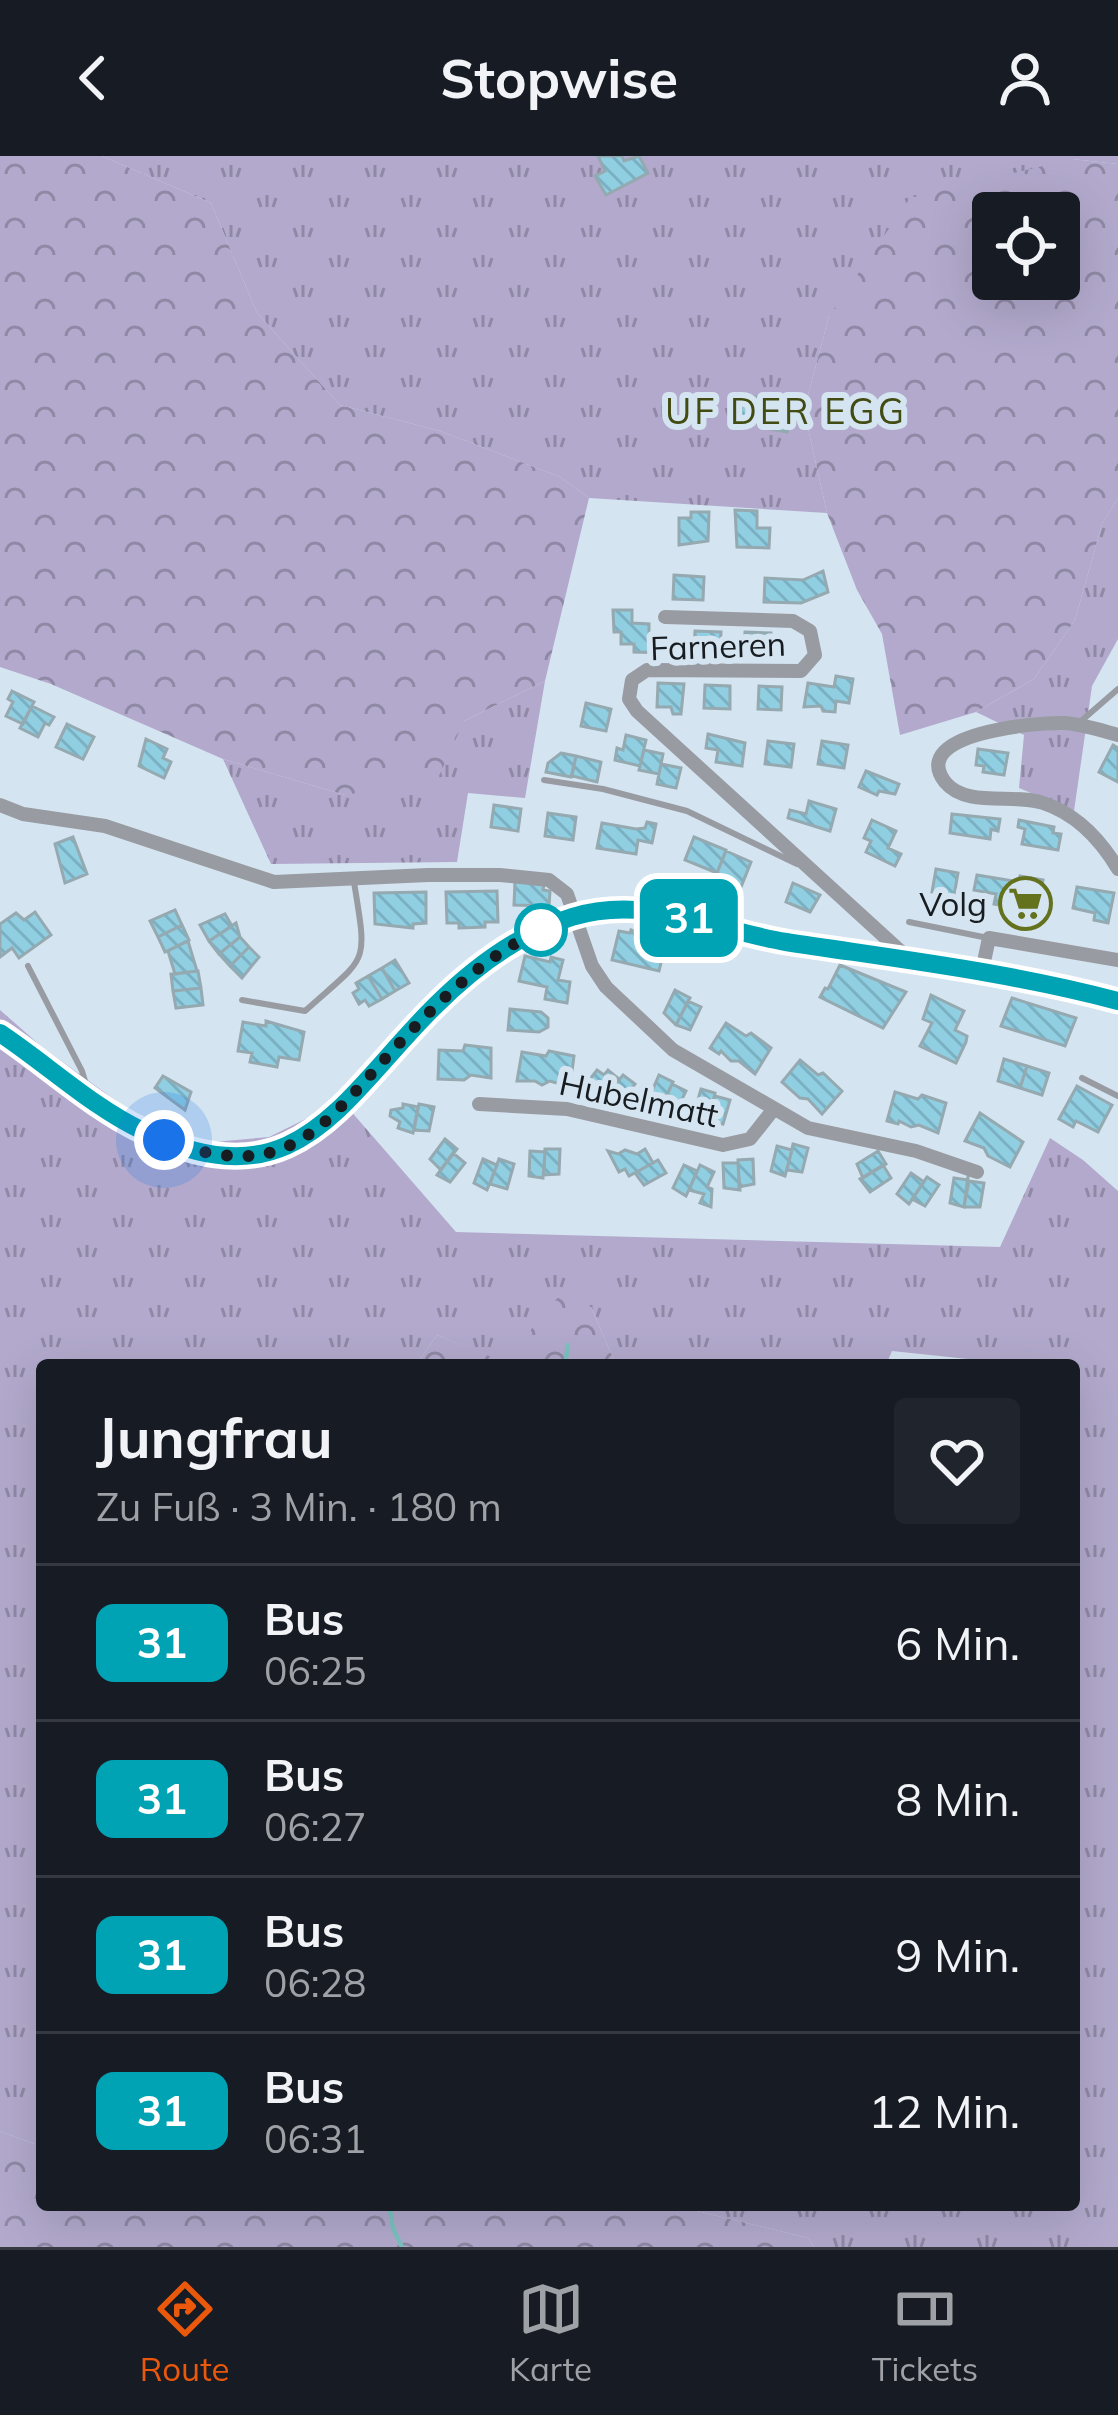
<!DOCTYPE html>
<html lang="de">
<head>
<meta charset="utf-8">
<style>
  body { margin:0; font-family:Mulish,sans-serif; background:#20242c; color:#f1f3f6; height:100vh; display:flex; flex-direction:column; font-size:45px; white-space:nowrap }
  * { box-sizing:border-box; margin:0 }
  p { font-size:39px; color:#9ea1a6 }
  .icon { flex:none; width:66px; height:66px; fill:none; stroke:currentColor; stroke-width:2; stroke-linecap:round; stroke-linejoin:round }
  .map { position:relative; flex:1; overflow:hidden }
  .sheet { position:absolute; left:36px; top:1203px; width:1044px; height:852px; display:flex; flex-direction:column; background:#171b24; border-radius:12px; box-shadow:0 12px 48px #0002 }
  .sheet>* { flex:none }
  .badge { padding:0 24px; border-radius:18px; font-size:42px; line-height:78px }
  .controls { position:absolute; left:972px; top:36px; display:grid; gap:24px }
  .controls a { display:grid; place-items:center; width:108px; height:108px; border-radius:12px; background:#171b24; box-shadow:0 12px 48px #0002; font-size:60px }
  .you { position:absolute; width:60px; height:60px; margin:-30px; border:9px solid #fff; border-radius:50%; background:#1a73e8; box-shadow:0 0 0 18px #1a73e833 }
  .map>.badge { position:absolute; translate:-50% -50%; box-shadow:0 0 0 6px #fff }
  .round { display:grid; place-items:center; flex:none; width:126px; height:126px; border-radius:12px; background:#20242c }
  .summary { display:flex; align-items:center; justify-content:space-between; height:204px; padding:0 60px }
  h1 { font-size:57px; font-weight:700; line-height:90px }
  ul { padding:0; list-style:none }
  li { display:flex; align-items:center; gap:36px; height:156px; padding:0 60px; border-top:3px solid #363941 }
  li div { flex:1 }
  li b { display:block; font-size:45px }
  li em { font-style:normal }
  li .badge { min-width:132px; font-weight:700; text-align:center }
  header { display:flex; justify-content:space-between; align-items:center; height:156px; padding:0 60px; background:#171b24; font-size:54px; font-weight:700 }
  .tab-bar { display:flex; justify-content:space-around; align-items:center; height:168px; border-top:3px solid #363941; background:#171b24; font-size:33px; color:#9ea1a6 }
  .tab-bar a { display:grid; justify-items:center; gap:6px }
  .tab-bar .on { color:#ea580c }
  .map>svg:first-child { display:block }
  .grass { fill:url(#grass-tufts) }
  .forest { fill:url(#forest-crowns); fill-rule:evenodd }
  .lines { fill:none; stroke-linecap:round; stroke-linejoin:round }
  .stream { stroke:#7cc1c0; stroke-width:4.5 }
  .building { fill:url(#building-back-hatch); stroke:#95a9b0; stroke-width:3 }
  .lane { stroke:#989ba2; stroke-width:6 }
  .street { stroke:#989ba2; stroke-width:14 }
  .secondary { stroke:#757883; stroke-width:18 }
  .line-casing { stroke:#fff; stroke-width:27 }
  .line { stroke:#00a3b4; stroke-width:18 }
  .walk { stroke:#171c21; stroke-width:12; stroke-dasharray:0 21.6 }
  .stop-dot { fill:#fff; stroke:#00a3b4; stroke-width:6 }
  .labels { text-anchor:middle; stroke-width:12; stroke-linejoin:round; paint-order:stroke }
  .street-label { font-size:33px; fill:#171c21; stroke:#d5e4f1 }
  .poi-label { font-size:33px; fill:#171c21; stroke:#d5e4f1; text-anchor:end }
  .neighbourhood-label { font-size:36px; letter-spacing:3px; fill:#424b11; stroke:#d5e4f1 }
</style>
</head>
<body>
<header><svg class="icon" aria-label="back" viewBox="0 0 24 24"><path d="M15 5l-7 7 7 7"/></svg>Stopwise<svg class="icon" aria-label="person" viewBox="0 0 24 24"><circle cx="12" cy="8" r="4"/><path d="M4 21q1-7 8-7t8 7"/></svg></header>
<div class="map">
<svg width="1118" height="2091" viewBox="0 0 1118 2091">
  <defs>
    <pattern id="grass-tufts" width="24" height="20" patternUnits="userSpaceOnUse" patternTransform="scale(3)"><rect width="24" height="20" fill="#b2a9cc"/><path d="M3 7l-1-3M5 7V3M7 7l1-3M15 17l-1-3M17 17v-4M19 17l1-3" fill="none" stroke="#9089a5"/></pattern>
    <pattern id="forest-crowns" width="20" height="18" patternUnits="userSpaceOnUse" patternTransform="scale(3)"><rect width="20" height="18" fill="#b2a9cc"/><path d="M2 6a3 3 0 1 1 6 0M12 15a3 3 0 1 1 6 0" fill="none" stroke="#9089a5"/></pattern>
    <pattern id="building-back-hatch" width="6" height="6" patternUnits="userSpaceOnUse" patternTransform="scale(3)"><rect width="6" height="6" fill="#90cee2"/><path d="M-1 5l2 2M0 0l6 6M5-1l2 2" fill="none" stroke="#7bb0c2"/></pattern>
  </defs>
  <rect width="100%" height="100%" fill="#d5e4f1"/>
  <path class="grass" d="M102,0h1016v8l-46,-5 -243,157 -25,94 23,103 -238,-15 -29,-21 -120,-46 -100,-26 -83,-92 -46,-110z
    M1118,342v141l-26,47 -18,125 -55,-23 5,-53 -48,-23 58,-33 41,-59 27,-96z
    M545,525l-20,117 -57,-5 -11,69 -186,2 -48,-105 122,36 119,-74z
    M0,854l41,36 100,73 61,24 67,-6 73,-36 114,131 544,15 50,-109 33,22 35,31v1056h-304l-6,-9 -136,-33h402v-840h-100l-6,-6 -76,-8 -6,14h-270l-25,-58 -87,56 -67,-28 -21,30h-374v782l-42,-16z"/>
  <path class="forest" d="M0,0h102l109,47 46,110 83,92 100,26 120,46 29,21 -44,183 -81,40 -26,57 -93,17 -122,-36 -172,-75 -51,-17z
    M1072,3l46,5v334l-16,26 -27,96 -41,59 -58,33 -76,23 -18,-101 -25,-44 -30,-77 -23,-103 25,-94 81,-118zM1059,57v66h-66v-66z
    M559,1140l32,11 25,58h-200l21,-30 67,27z
    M0,1975l42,16v58h630l136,33 6,9h-814z"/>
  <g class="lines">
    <path class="stream" d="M445,1209v-3
      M565,1209l3,-20
      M389,2049l4,24 9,18"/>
  </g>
  <path class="building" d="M598,0h24l2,5 15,-5 9,17 -42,22 -11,-19 10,-5z
    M744,239l31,5 -2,14 16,3 -2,15 -17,-3 2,-8 -4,-1 -1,5 -28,-5z
    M735,354l22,1v17h13l-1,20 -32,-1z
    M691,356h18l-1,29 -29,4v-27h12z
    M823,415l5,21 -27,11 -37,-1 1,-24 38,2z
    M674,419l30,2 -1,23 -30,-1z
    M613,454h19v13l17,1v10h19v19l-34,-1v-8h-13v-12h-7z
    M695,475l26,1 -1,23 -26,-1z
    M745,476l26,1v23l-27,-1z
    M836,520l17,3 -4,24 -13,-2 -1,11 -12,-1 -2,-5 -17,1 4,-24 26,4z
    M658,527l26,1 -3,30h-8l-2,-7h-14z
    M705,529l25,1v23l-26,-1z
    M759,530l23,1 -1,23 -23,-1z
    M12,535l22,11 -11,22 -17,-8 7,-14 -5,-3z
    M586,547l25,6 -5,22 -25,-5z
    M32,550l22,11 -5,8 -4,-2 -7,14 -18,-9z
    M67,568l27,13 -11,22 -27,-12z
    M708,578l37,9 -3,23 -26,-4 2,-12 -12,-2z
    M626,579l20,5 -6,26 -25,-6 2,-12 6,2z
    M146,583l21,10 -4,9 8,4 -7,16 -25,-12z
    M768,585l26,3 -3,23 -26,-3z
    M822,585l26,4 -4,23 -26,-4z
    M1113,589l5,3v34l-19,-10z
    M978,593l30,4 -4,22 -21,-3 1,-6 -8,-1z
    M644,594l19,4 -4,20 -20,-4z
    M561,597l15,3 -5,21 -25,-5 2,-9z
    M576,600l25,6 -4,20 -25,-6z
    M661,608l20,4 -5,20 -19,-4z
    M866,615l33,13 -4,10 -16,-3 -2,4 -18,-8z
    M809,645l27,8 -6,22 -42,-13 2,-8 16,4z
    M494,649l27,4 -3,22 -27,-4z
    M548,657l28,4 -3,23 -28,-4z
    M952,658l48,5 -2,12 -7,-2 -1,10 -40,-6z
    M872,664l24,11 -8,17 13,6 -6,12 -29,-14 5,-11 -7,-3z
    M1019,664l35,7 -1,6 8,1 -3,16 -36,-6 3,-15 -7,-2z
    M647,666l9,2 -4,19 -14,-3 -2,14 -39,-6 5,-25 34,6 9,-1z
    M73,681l14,37 -22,9 -10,-39z
    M694,681l32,13 -9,23 -32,-13z
    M726,695l25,11 -10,25 -24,-14z
    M936,713l22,4 -4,23 -22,-4z
    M977,719l42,7 1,-6 23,4 -3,18 -5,-1 -3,14 -38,-7 2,-10 -22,-4z
    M515,725l29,3 -1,6 7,1 -1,15 -35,-1z
    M793,727l27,12 -10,17 -24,-10z
    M1077,731l37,6 -6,30 -14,-3 1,-7 -22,-5z
    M497,735l1,31h-13v5l-26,1v-5h-12l-1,-31z
    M426,736v31l-13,1v4l-38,-4 -1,-31z
    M175,754l7,15 -24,12 -8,-16z
    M35,756l16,23 -32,23 -7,-10 -12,9v-33l16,-11 8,7z
    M225,758l7,12 -23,15 -9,-16z
    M236,767l4,14 -21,17 -10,-13z
    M182,769l7,15 -24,12 -7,-15z
    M631,774l35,12 -7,29 -47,-11 7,-29 11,2z
    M240,781l9,10 -19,19 -11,-12z
    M188,785l9,30 -22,3 -7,-23z
    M249,791l10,10 -17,21 -12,-12z
    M525,800l25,6 1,-5 12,3 -5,20 12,2 -3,21 -22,-4 2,-12 -28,-6z
    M395,804l14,23 -14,8 -13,-23z
    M840,809l66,27 -23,36 -63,-31 5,-9 3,1z
    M382,812l13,23 -13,8 -14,-23z
    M198,815l3,17 -28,3 -2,-17z
    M368,820l14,23 -13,7 -4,-6 -6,4 -6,-11 6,-4 -3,-6z
    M201,832l2,17 -27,3 -3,-17z
    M675,834l15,8 -14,27 -12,-12z
    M931,839l33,16 -9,19 12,6 -1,6 -10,21 -36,-17 12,-23 -9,-4z
    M1012,842l64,20 -11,28 -64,-20z
    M688,845l13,6 -11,23 -14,-5z
    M510,853l31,3 7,6v9l-9,5 -31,-2z
    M266,865l38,11 -5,28 -20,-3 -2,10 -27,-5 2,-9 -14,-2 5,-29 23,4z
    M726,867l20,13 5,-3 20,15 -16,26 -16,-13h-8l-10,-10 -2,3 -9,-6z
    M465,889l26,3v30l-20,-3 -7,5 -26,-1 1,-29 24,1z
    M549,895l25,5 -4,31 -20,-6 -8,4 -7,-4h-18l5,-29 24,4z
    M1004,903l23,7 -7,22 -22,-7z
    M800,904l18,15 5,-2 19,18 -20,23 -14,-15 -8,-1 -18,-16z
    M1027,910l22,7 -7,22 -22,-7z
    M597,914l7,5 4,-5 11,9 -16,21 -11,-11 4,-5 -6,-5z
    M623,919l12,9 -16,20 -13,-8z
    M659,919l14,7 -11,24 -13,-8z
    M163,920l28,16 -6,18 -30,-22z
    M672,928l14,7 -11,23 -15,-5z
    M1077,930l35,19 -14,27 -22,-11 -3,6 -14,-8z
    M701,933l14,4 -6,26 -15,-6z
    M895,936l23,7 4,-4 24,8 -8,30 -19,-8 -8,2 -12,-6 -1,3 -11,-3z
    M715,940l15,4 -7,24 -15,-2z
    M403,948l15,3 -5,26 -15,-5 2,-6 -10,-6 1,-6 12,-2z
    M419,948l15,3 -5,24 -15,-1z
    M980,957l43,29 -13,25 -22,-11 -4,-8 -19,-7z
    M445,983l12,10 -16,21 -11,-11z
    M793,988l15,4 -6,24 -15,-2z
    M777,990l15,4 -7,26 -14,-5z
    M545,993h15l-1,25 -15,1z
    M645,993l8,14 -24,13 -4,-7 -6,3 -11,-21 10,3 7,-4 12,4z
    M530,995l15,1 -2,26 -14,-2z
    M878,995l8,13 -23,14 -6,-14z
    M453,997l12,10 -15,19 -13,-7z
    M483,1003l14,6 -10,25 -13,-7z
    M499,1003l15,5 -7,25 -17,-5z
    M753,1003l1,25 -15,3 -1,-27z
    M658,1004l8,13 -22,12 -9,-12z
    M723,1007h15l2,27 -16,-2z
    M684,1009l13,6 -11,25 -13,-8z
    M700,1009l14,7 -7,15 5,2 -1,18 -11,-4 4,-9 -15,-4z
    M883,1009l8,13 -21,14 -10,-13z
    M911,1017l13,9 -15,22 -12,-10z
    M968,1020l-4,31 -14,-4 4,-25 14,2z
    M927,1021l12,8 -14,21 -13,-7z
    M969,1025l15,2 -4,24h-16z"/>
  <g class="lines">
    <path class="lane" d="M1080,566l38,-33
      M544,624l59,9 84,22 110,53
      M909,766l79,16
      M28,810l54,105 6,20
      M242,844l63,11c63,-57 63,-43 49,-129
      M1082,922l36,18"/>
    <path class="street" d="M665,461l128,4 17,10 5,24 -14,16 -154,-1 -15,10 -3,19 8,12 273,249
      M1118,579c-18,-5 -36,-11 -54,-12 -25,-1 -157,10 -119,59 21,26 69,11 98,21 34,11 57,36 75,66
      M0,649l23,9 82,12 169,56 154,-7h72l49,5 18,14 25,72 14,21 67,63 135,78 108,23 61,21
      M982,815l7,-33 129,22
      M479,948l88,5 156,36 27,-6 23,-29"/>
    <path class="secondary" d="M0,877c48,32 90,73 143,98 58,28 126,37 181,-5 28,-22 49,-54 73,-81 49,-52 104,-106 175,-128 75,-23 140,13 214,25 111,17 223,30 332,59"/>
  </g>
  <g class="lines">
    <defs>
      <path id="line" d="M0,877c48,32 91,73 143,98 154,75 198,-32 292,-125 38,-38 85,-73 137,-89 75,-23 141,13 214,25 111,17 223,30 332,59"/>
    </defs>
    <use href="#line" class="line-casing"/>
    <use href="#line" class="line"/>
    <path class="walk" d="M164,984c119,44 154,-7 227,-88 45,-48 90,-94 150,-122"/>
  </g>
  <defs>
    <symbol id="supermarket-ring" viewBox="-11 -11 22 22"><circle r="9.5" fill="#d5e4f1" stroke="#64721d" stroke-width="1.5"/><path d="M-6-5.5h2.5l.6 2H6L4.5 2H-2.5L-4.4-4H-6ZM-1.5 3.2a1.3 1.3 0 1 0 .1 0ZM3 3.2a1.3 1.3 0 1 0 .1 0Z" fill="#64721d"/></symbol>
  </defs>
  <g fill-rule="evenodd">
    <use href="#supermarket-ring" x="996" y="718" width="59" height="59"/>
  </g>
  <circle class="stop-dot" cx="541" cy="774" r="24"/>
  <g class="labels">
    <g class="street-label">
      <text transform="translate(718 490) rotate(-2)" y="12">Farneren</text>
      <text transform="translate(639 943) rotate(12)" y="12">Hubelmatt</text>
    </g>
    <g class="poi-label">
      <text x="987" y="760">Volg</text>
    </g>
    <g class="neighbourhood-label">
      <text x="786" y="268">UF DER EGG</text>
    </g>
  </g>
</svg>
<div class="controls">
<a><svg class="icon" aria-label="locate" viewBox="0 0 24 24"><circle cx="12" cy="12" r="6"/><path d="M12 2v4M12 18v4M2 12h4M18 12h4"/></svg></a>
</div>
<div class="you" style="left:164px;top:984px"></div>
<b class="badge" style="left:689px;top:762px;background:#00a3b4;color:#fff">31</b>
<section class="sheet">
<div class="summary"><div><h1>Jungfrau</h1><p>Zu Fuß · 3 Min. · 180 m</p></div><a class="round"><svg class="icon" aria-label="heart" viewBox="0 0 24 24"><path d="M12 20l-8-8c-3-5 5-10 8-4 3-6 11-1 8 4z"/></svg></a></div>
<ul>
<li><span class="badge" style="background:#00a3b4;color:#fff">31</span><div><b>Bus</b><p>06:25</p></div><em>6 Min.</em></li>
<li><span class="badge" style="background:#00a3b4;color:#fff">31</span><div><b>Bus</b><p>06:27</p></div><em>8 Min.</em></li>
<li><span class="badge" style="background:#00a3b4;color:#fff">31</span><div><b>Bus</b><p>06:28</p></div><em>9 Min.</em></li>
<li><span class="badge" style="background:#00a3b4;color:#fff">31</span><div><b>Bus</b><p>06:31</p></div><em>12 Min.</em></li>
</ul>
</section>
</div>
<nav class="tab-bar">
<a class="on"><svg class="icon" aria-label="directions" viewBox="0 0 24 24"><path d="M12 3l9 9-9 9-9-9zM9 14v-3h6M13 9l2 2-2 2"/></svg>Route</a>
<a><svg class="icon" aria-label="map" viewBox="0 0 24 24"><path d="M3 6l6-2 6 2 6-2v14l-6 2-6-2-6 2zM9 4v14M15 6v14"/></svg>Karte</a>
<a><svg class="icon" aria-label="tickets" viewBox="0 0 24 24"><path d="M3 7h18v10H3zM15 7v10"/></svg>Tickets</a>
</nav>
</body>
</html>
